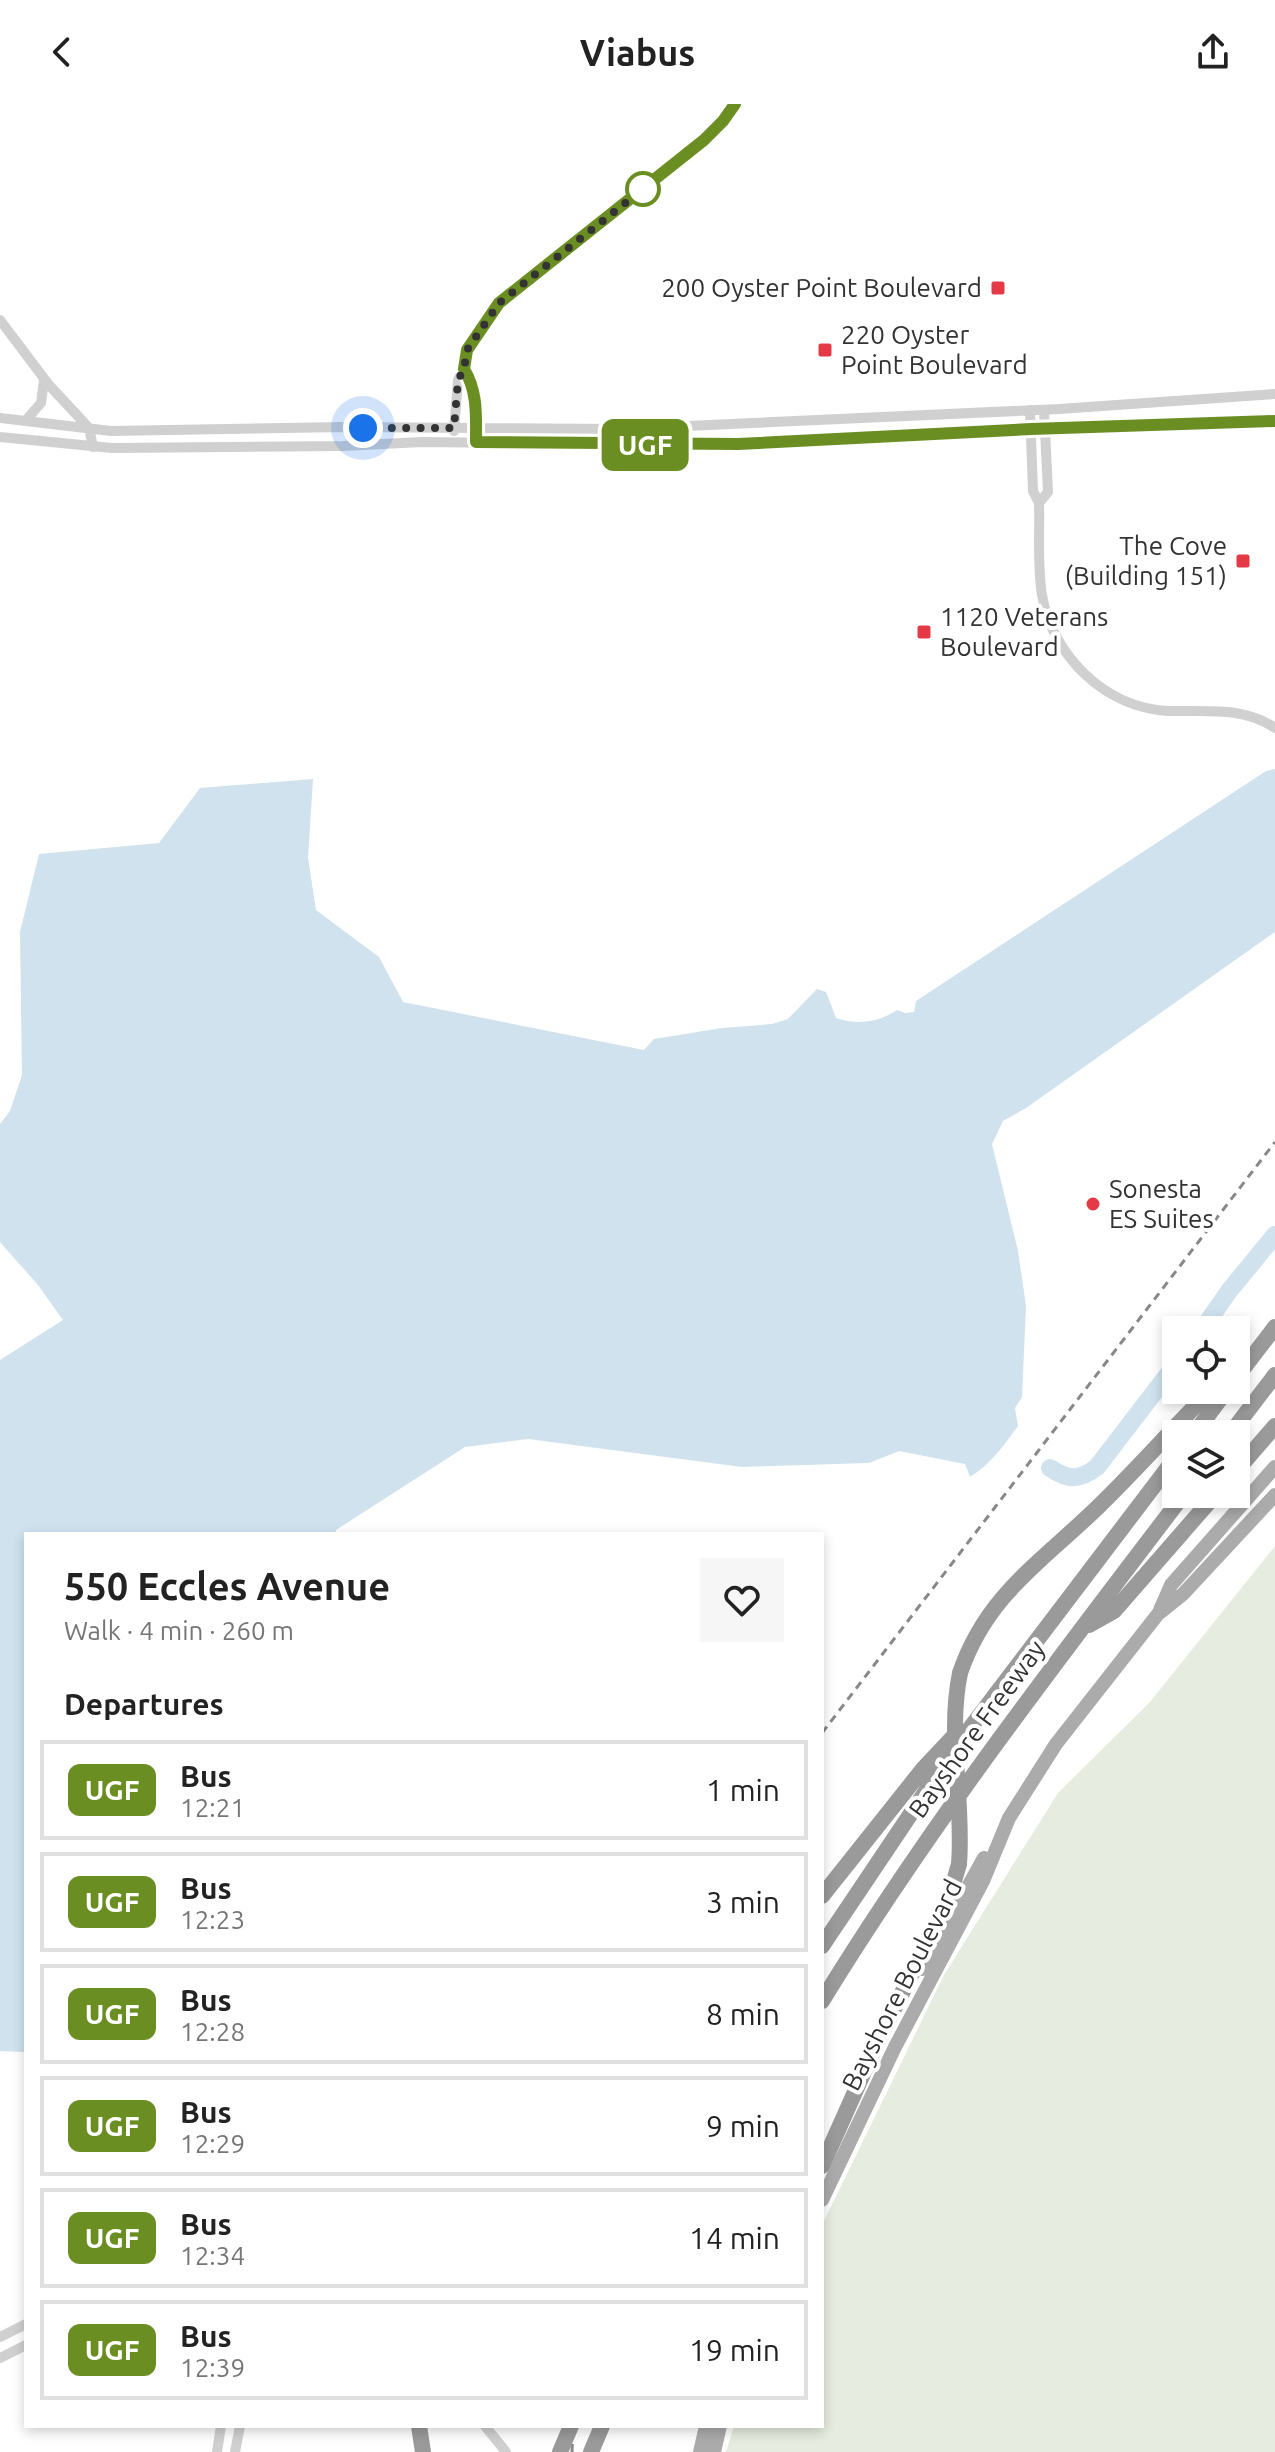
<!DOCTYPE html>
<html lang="en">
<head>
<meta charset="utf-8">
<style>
  body { margin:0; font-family:Ubuntu,sans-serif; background:#f6f6f6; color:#222; height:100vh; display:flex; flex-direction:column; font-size:30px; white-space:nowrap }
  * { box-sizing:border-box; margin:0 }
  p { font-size:26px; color:#767676 }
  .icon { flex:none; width:44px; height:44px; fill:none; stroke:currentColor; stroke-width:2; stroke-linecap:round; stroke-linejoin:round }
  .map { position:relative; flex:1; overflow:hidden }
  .panel { position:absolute; left:24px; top:1428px; width:800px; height:896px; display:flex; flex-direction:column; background:#fff; border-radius:0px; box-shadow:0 4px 12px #0003 }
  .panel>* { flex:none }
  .badge { padding:0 16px; border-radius:12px; font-size:28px; line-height:52px }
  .tools { position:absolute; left:1162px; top:1212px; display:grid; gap:16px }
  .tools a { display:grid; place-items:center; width:88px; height:88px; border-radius:0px; background:#fff; box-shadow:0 4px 12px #0003; font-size:40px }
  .you { position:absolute; width:40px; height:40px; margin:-20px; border:6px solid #fff; border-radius:50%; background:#1a73e8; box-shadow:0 0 0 12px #1a73e833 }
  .map>.badge { position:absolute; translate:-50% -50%; box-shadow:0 0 0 4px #fff }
  h2 { padding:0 40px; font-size:30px; line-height:72px }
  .round { display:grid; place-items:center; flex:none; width:84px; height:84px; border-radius:0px; background:#f6f6f6 }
  .head { display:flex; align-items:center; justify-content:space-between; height:136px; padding:0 40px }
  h1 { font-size:38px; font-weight:700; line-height:60px }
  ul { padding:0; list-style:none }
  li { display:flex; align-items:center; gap:24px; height:100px; margin:0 16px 12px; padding:0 24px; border:4px solid #e0e0e0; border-radius:0px }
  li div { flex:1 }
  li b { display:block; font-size:30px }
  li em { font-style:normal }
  li .badge { min-width:88px; font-weight:700; text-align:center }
  header { display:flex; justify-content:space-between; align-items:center; height:104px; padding:0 40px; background:#fff; font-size:36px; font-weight:700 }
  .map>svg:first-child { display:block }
  .green { fill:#e6ecdf }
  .water { fill:#cfe2ee }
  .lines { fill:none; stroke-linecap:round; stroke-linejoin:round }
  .river { stroke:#cfe2ee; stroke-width:18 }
  .minor { stroke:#d0d0d0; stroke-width:10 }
  .major { stroke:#ababab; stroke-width:14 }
  .highway { stroke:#9a9a9a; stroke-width:16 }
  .rail { stroke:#888; stroke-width:3; stroke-dasharray:8 6; stroke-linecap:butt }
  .highway-bridge { stroke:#9a9a9a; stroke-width:16 }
  .line-casing { stroke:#fff; stroke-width:18 }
  .line { stroke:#6b8e23; stroke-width:12 }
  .walk { stroke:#333; stroke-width:8; stroke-dasharray:0 14.4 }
  .stop-dot { fill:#fff; stroke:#6b8e23; stroke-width:4 }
  .poi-dot { fill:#e63946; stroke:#fff; stroke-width:3 }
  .labels { text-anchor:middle; stroke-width:8; stroke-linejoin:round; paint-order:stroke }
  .poi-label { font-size:26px; fill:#333; stroke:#fff; text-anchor:start }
  .street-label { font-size:26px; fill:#333; stroke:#fff }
</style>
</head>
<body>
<header><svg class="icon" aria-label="back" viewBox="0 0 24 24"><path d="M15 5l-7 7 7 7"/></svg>Viabus<svg class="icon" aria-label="share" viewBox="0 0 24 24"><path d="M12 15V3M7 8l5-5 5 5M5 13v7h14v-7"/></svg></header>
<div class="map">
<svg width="1275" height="2348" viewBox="0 0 1275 2348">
  <rect width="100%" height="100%" fill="#fff"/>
  <path class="green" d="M1275,1442v906h-549l8,-26h88v-201l122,-250 114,-182 92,-91z"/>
  <path class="water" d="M1275,665v163l-249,176 -23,13 -11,23 26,107 8,55 -4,91 -7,11 3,18c-13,18 -28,39 -48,51l-5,-13 -66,-13 -30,12 -127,4 -214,-28 -63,8 -129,83 -1,4h-309v518l-26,-1v-691l63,-40 -25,-35 -38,-43v-118l10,-13 12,-36 -2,-143 19,-78 120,-11 41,-55 113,-9 -5,79 8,52 63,47 24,45 241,48 10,-11 68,-11 50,-4 16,-5 29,-30 9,3 10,26c21,7 41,5 61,-8l8,3 9,-1 2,-11 350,-230z"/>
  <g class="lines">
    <path class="river" d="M1202,1226l27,-39 46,-56
      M1050,1364c18,12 29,13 47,-1l79,-103"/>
    <path class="minor" d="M0,216l49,65 40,43 4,19
      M464,265c14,23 12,47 12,73
      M1030,306l3,81 6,12c1,30 -2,62 3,92 10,60 63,113 126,116 36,1 75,-5 107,17
      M0,314l111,13 232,-4 279,2 437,-20 216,-15
      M26,316l15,-17 3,-23
      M454,327l4,-51 6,-11 3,-19 32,-47 205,-163 19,-19 12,-17
      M0,333l112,11 231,-2 79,-4 278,3 331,-16 244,-8
      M1039,399l9,-11 -4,-82
      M0,2233l26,-13
      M0,2254l26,-13
      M485,2322l21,26
      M217,2348l4,-26
      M235,2348l5,-26"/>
    <path class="major" d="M1160,1506l11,-25 104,-118
      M922,1865l62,-111
      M822,2096l73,-153 88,-166 26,-63 47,-74 102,-130 25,-20 92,-99
      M700,2348l6,-26
      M714,2348l6,-26"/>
    <path class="highway" d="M1236,1274l39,-51
      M1194,1330l33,-44
      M1230,1330l45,-59
      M1236,1367l39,-45
      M1089,1521l25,-14 102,-117
      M960,1569c27,-79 83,-112 140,-168 38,-37 73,-77 111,-115
      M822,1792l101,-127 31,-33
      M822,1842l133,-198 221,-291
      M822,1897c109,-178 236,-341 362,-507
      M822,2062l57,-128 68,-133 12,-41
      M419,2322l4,26
      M591,2348l11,-26"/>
    <path class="rail" d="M822,1629l453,-591
      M572,2348l1,-26"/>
    <path class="highway-bridge" d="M959,1760c5,-64 -12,-128 1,-191
      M560,2348l11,-26"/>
  </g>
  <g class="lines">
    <defs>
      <path id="line" d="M735,0l-12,17 -19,19 -205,163 -32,47 -3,19c14,23 12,47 12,73l262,2 293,-15 244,-8"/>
    </defs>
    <use href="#line" class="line-casing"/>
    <use href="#line" class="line"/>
    <path class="walk" d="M363,324h91l4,-48 6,-11 3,-19 32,-47 144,-114"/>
  </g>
  <circle class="stop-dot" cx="643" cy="85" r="16"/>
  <g class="poi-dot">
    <rect x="990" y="176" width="16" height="16" rx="4"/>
    <rect x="817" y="238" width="16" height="16" rx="4"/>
    <rect x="1235" y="449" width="16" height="16" rx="4"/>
    <rect x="916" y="520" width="16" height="16" rx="4"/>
    <circle cx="1093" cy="1100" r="8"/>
  </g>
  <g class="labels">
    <g class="poi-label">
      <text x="982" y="193" text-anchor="end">200 Oyster Point Boulevard</text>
      <text x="841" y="240">220 Oyster<tspan x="841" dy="30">Point Boulevard</tspan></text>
      <text x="1227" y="451" text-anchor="end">The Cove<tspan x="1227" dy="30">(Building 151)</tspan></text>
      <text x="940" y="522">1120 Veterans<tspan x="940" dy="30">Boulevard</tspan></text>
      <text x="1109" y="1094">Sonesta<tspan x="1109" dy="30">ES Suites</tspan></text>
    </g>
    <g class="street-label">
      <text transform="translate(977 1625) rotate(-54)" y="9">Bayshore Freeway</text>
      <text transform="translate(902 1881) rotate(-63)" y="9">Bayshore Boulevard</text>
    </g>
  </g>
</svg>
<div class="tools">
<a><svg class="icon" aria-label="locate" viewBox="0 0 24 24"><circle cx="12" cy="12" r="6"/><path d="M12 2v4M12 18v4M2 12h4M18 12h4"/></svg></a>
<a><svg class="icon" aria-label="layers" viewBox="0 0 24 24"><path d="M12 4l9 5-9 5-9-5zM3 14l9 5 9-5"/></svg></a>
</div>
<div class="you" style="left:363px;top:324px"></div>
<b class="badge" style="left:645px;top:341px;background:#6b8e23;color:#fff">UGF</b>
<section class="panel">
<div class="head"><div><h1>550 Eccles Avenue</h1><p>Walk · 4 min · 260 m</p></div><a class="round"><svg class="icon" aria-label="heart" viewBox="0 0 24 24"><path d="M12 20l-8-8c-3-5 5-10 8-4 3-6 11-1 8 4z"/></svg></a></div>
<h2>Departures</h2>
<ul>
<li><span class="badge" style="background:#6b8e23;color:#fff">UGF</span><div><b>Bus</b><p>12:21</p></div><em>1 min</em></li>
<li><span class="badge" style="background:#6b8e23;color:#fff">UGF</span><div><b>Bus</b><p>12:23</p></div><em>3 min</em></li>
<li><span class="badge" style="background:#6b8e23;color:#fff">UGF</span><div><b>Bus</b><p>12:28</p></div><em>8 min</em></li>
<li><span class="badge" style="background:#6b8e23;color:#fff">UGF</span><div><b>Bus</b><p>12:29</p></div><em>9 min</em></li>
<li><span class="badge" style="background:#6b8e23;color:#fff">UGF</span><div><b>Bus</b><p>12:34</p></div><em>14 min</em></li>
<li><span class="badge" style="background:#6b8e23;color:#fff">UGF</span><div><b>Bus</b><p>12:39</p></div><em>19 min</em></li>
</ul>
</section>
</div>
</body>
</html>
